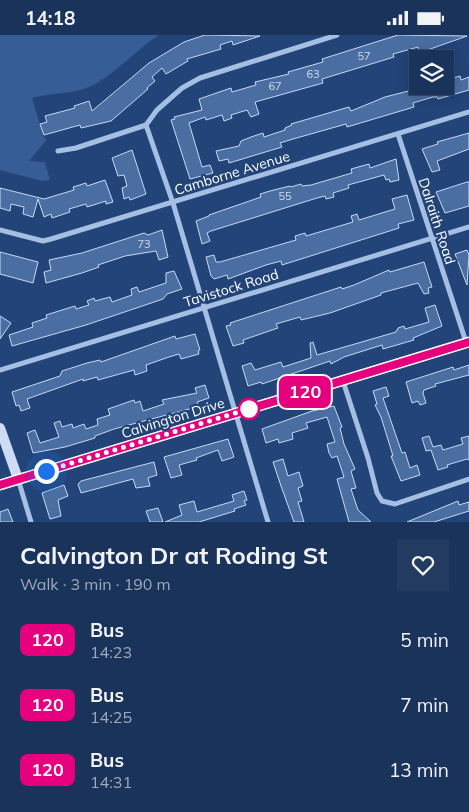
<!DOCTYPE html>
<html lang="en">
<head>
<meta charset="utf-8">
<style>
  body { margin:0; font-family:Mulish,sans-serif; background:#233b60; color:#f1f3f6; height:100vh; display:flex; flex-direction:column; font-size:19px; white-space:nowrap }
  * { box-sizing:border-box; margin:0 }
  p { font-size:16px; color:#9faabb }
  .icon { flex:none; width:28px; height:28px; fill:none; stroke:currentColor; stroke-width:2; stroke-linecap:round; stroke-linejoin:round }
  .map { position:relative; height:487px; overflow:hidden }
  .sheet { display:flex; flex-direction:column; background:#1a335a; flex:1 }
  .sheet>* { flex:none }
  .badge { padding:0 10px; border-radius:8px; font-size:18px; line-height:32px }
  .tools { position:absolute; left:409px; top:15px; display:grid; gap:10px }
  .tools a { display:grid; place-items:center; width:45px; height:45px; border-radius:0px; background:#1a335a; box-shadow:0 2px 12px #0003,0 0 0 1px #384e70; font-size:25px }
  .you { position:absolute; width:25px; height:25px; margin:-12px; border:4px solid #fff; border-radius:50%; background:#1a73e8; box-shadow:0 0 0 8px #1a73e833 }
  .map>.badge { position:absolute; translate:-50% -50%; box-shadow:0 0 0 2px #fff }
  .round { display:grid; place-items:center; flex:none; width:52px; height:52px; border-radius:0px; background:#233b60 }
  .summary { display:flex; align-items:center; justify-content:space-between; height:85px; padding:0 20px }
  h1 { font-size:24px; font-weight:700; line-height:38px }
  ul { padding:0; list-style:none }
  li { display:flex; align-items:center; gap:15px; height:65px; padding:0 20px }
  li div { flex:1 }
  li b { display:block; font-size:19px }
  li em { font-style:normal }
  li .badge { min-width:55px; font-weight:700; text-align:center }
  .status { display:flex; justify-content:space-between; align-items:center; height:35px; padding:0 25px; background:#1a335a; direction:ltr }
  .status svg { height:14px; fill:currentColor }
  .map>svg:first-child { display:block }
  .green { fill:#365d96 }
  .building { fill:#4b6ea2; stroke:#c6d9f3 }
  .lines { fill:none; stroke-linecap:round; stroke-linejoin:round }
  .street { stroke:#a4bee4; stroke-width:5 }
  .secondary { stroke:#cddcf4; stroke-width:10 }
  .line-casing { stroke:#fff; stroke-width:11 }
  .line { stroke:#e6007e; stroke-width:8 }
  .walk { stroke:#fff; stroke-width:5; stroke-dasharray:0 9 }
  .stop-dot { fill:#fff; stroke:#e6007e; stroke-width:2.5 }
  .labels { text-anchor:middle; stroke-width:4.5; stroke-linejoin:round; paint-order:stroke }
  .number-label { font-size:11px; fill:#d2dbe8 }
  .street-label { font-size:14px; fill:#fff; stroke:#224478 }
</style>
</head>
<body>
<div class="status"><b>14:18</b><svg viewBox="0 0 49 12"><path d="M0 12V9h3v3zM5 12V6h3v6zM10 12V3h3v9zM15 12V0h3v12zM26 1h20v11H26zM47 4h2v5h-2z"/></svg></div>
<div class="map">
<svg width="469" height="487" viewBox="0 0 469 487">
  <rect width="100%" height="100%" fill="#224478"/>
  <path class="green" d="M0,0h159c-22,14 -40,35 -62,48 -19,12 -44,9 -65,15l12,40 3,1 -18,22 16,1 5,18 -8,1 -42,-11z"/>
  <path class="building" d="M205,0l55,1 -27,9 -1,-4 -12,4 1,4 -34,10 1,2 -22,13 -4,-6 -10,9 3,4 -8,7 1,1 -37,32 -30,7 -1,-3 -36,10 -4,-11 7,-2 -2,-6 30,-8 -1,-2 15,-5 3,10 57,-48 35,-21z
    M398,0l69,1 -48,17 -1,-6 -25,7 1,3 -72,22 1,4 -68,19 4,12 -8,3 -4,-7 -16,5 1,3 -8,3 -2,-6 -16,5 -1,-3 -16,6 13,44 8,-2 3,8 -23,6 -19,-59 4,-1 -1,-2 28,-7 -3,-11 32,-11 1,4 24,-7 -1,-3 34,-8 -1,-2 35,-10 -1,-3z
    M460,41l1,4 8,-3v13l-31,9 -1,-2h-4l-20,6 1,4 -67,20 -1,-3 -53,15 -13,4 2,4 -53,16 -1,-4 -9,2 -3,-10 23,-5 2,-5 10,-4 12,-4 1,4 21,-7v-2l7,-3 -1,-1 58,-17 2,4 34,-14 43,-11h24l-2,-7z
    M469,98v16l-32,12 3,9 -8,2 -10,-23 16,-5 -1,-2z
    M132,115l14,44 -16,6 -1,-3 -5,2 -2,-11 5,-2 -3,-11 -6,1 -6,-18z
    M396,124l3,21 -9,2 -1,-3 -3,1 -2,-5 -36,10 1,3 -16,5 1,4 -8,2 -1,-3 -8,2 -106,33 -4,2 3,8 -8,3 -6,-23 13,-5v-1l52,-18 -1,-3 10,-3 20,-5 1,1 10,-3 1,2 9,-1 41,-12 -1,-4 18,-5 1,4z
    M105,145l8,22 -7,2v-3l-19,6 -1,-3 -17,5 1,3 -18,6 -1,-4 -7,3 -6,-18 -5,18 -10,-3 1,-7 -13,-3 -1,7 -10,-3v-20l44,11 30,-9 -1,-3 13,-4 1,3z
    M467,147h2v24l-24,7 -9,-21z
    M407,160l7,25 -16,4 1,4 -117,37 -1,-4 -15,4 -38,14 -1,-4 -13,4 -3,-3 -5,-19 8,-2 2,7h4l76,-22 -1,-4 10,-3 1,3 47,-14 -2,-6 6,-2 2,6 36,-11 -3,-10z
    M162,195l6,27 -9,3 -3,-9 -31,5 -27,9 1,2 -17,6 -36,10 -2,-11 7,-2 -2,-10 33,-7 62,-20 4,2z
    M467,215l2,5 -2,30 -12,-31z
    M0,217l38,10 -5,21 -33,-9z
    M424,227l8,25 -4,1 1,5 -5,1 -6,-11 -37,10v2l-51,18 -29,7 -1,-3 -24,7 2,4 -35,12 1,3 -11,3 -7,-20 5,-1 -1,-2 111,-36 1,2 12,-4 35,-15 1,2z
    M174,236l8,18 -15,5 -4,5 -77,26 -74,21 -3,-11 24,-8 -1,-4 15,-5 -1,-3 29,-9 1,3 13,-4 -2,-4 7,-3 1,3 15,-4 2,5 20,-7 -1,-6 6,-2 2,5 27,-9v-10z
    M435,270l7,21 -29,12 1,2 -31,9 -1,-4 -38,12 -13,7 -1,-3 -68,23 -1,-2 -13,4 -6,-20 9,-3 4,7 26,-8 2,5 28,-9 -1,-15 3,-1 4,13 79,-23 2,-4 6,-2 1,3 24,-7 -4,-14z
    M0,281l11,7 -11,16z
    M195,299l5,16 -2,1 1,3 -18,5 -2,-5 -10,3 -23,8 1,6 -12,4 -1,-5 -36,10 -1,-3 -14,4v-2l-56,20 3,9 -9,3 -2,-6 -3,1 -4,-14 48,-16 2,-5 25,-8 13,-3 1,2 74,-26 1,3z
    M469,330v10l-34,9 1,2 -12,4 -1,3 3,10 -6,2 -2,-4 -6,2 -6,-21 47,-15 1,3z
    M205,350l4,13 -12,4 1,2 -6,2 1,2 -79,21 -19,7v2l-30,9 -32,6 -6,-20 8,-3 5,13 19,-6 -5,-14 6,-2 2,6 10,-3 1,4 11,-4 2,5 12,-4 -1,-6 13,-4 -2,-6 26,-9 1,3 5,-2 3,10 21,-7 -2,-4 35,-7 -2,-5z
    M386,352l3,9 -6,2 19,55 3,-1 5,16 7,-3 3,10 -19,6 -10,-25h2l-12,-39 -6,-12 2,-1 -4,-13z
    M334,371l8,21 -2,1 4,16 11,25 -4,2 5,17 -5,1 7,21 13,12h-22l-12,-43 7,-2 -7,-21 -5,2 -3,-5 -2,-9 8,-2 -8,-25 -21,6 2,5 -16,5 1,6 -14,4 -1,-4 -12,4 -4,-14 50,-18z
    M429,401l4,11 8,-2 2,5 20,-6 -2,-6 8,-2v24l-2,-1 -20,6 1,2 -10,3 -7,-20 -5,1 -4,-13z
    M228,404l6,18 -12,4 -4,-11 -22,8 1,2 -18,5 3,10 -11,3 -7,-21z
    M283,424l5,17 11,-4 4,14 -5,2 4,13 -4,1 6,20h-10l-13,-36 -8,-24z
    M154,427l3,13 -9,3 2,8 -14,2 -3,-9 -52,14 -3,-9 3,-3z
    M64,450l4,11 -10,4 3,16 -11,3 -8,-26z
    M244,456l3,9 -3,1 2,4 -12,4 1,2 -36,11h-34l17,-7 -3,-10 15,-4 3,11 37,-11 -2,-6z
    M458,466l1,4 10,-3v9l-35,11h-27z
    M158,473l5,14h-13l-4,-11z
    M8,474l5,13h-13v-10z"/>
  <g class="lines">
    <path class="street" d="M146,90l27,78 95,319
      M398,99l68,208
      M58,116l18,-3 70,-23 11,-15 25,-22 18,-10 137,-43
      M0,195l43,11 8,-2 418,-127
      M0,335l469,-143
      M343,346l25,77 9,35 5,8 13,3 74,-25
      M18,444l13,43"/>
    <path class="secondary" d="M0,393l18,51
      M0,450l469,-143"/>
  </g>
  <g class="lines">
    <defs>
      <path id="line" d="M0,450l469,-143"/>
    </defs>
    <use href="#line" class="line-casing"/>
    <use href="#line" class="line"/>
    <path class="walk" d="M46,436l206,-63 -3,1"/>
  </g>
  <circle class="stop-dot" cx="249" cy="374" r="10"/>
  <g class="labels">
    <g class="number-label">
      <text x="364" y="25">57</text>
      <text x="313" y="43">63</text>
      <text x="275" y="55">67</text>
      <text x="285" y="165">55</text>
      <text x="144" y="213">73</text>
    </g>
    <g class="street-label">
      <text transform="translate(232 138) rotate(-17)" y="5">Camborne Avenue</text>
      <text transform="translate(437 186) rotate(72)" y="5">Dalraith Road</text>
      <text transform="translate(231 253) rotate(-17)" y="5">Tavistock Road</text>
      <text transform="translate(173 383) rotate(-17)" y="5">Calvington Drive</text>
    </g>
  </g>
</svg>
<div class="tools">
<a><svg class="icon" aria-label="layers" viewBox="0 0 24 24"><path d="M12 4l9 5-9 5-9-5zM3 14l9 5 9-5"/></svg></a>
</div>
<div class="you" style="left:46px;top:436px"></div>
<b class="badge" style="left:305px;top:357px;background:#e6007e;color:#fff">120</b>
</div>
<section class="sheet">
<div class="summary"><div><h1>Calvington Dr at Roding St</h1><p>Walk · 3 min · 190 m</p></div><a class="round"><svg class="icon" aria-label="heart" viewBox="0 0 24 24"><path d="M12 20l-8-8c-3-5 5-10 8-4 3-6 11-1 8 4z"/></svg></a></div>
<ul>
<li><span class="badge" style="background:#e6007e;color:#fff">120</span><div><b>Bus</b><p>14:23</p></div><em>5 min</em></li>
<li><span class="badge" style="background:#e6007e;color:#fff">120</span><div><b>Bus</b><p>14:25</p></div><em>7 min</em></li>
<li><span class="badge" style="background:#e6007e;color:#fff">120</span><div><b>Bus</b><p>14:31</p></div><em>13 min</em></li>
</ul>
</section>
</body>
</html>
